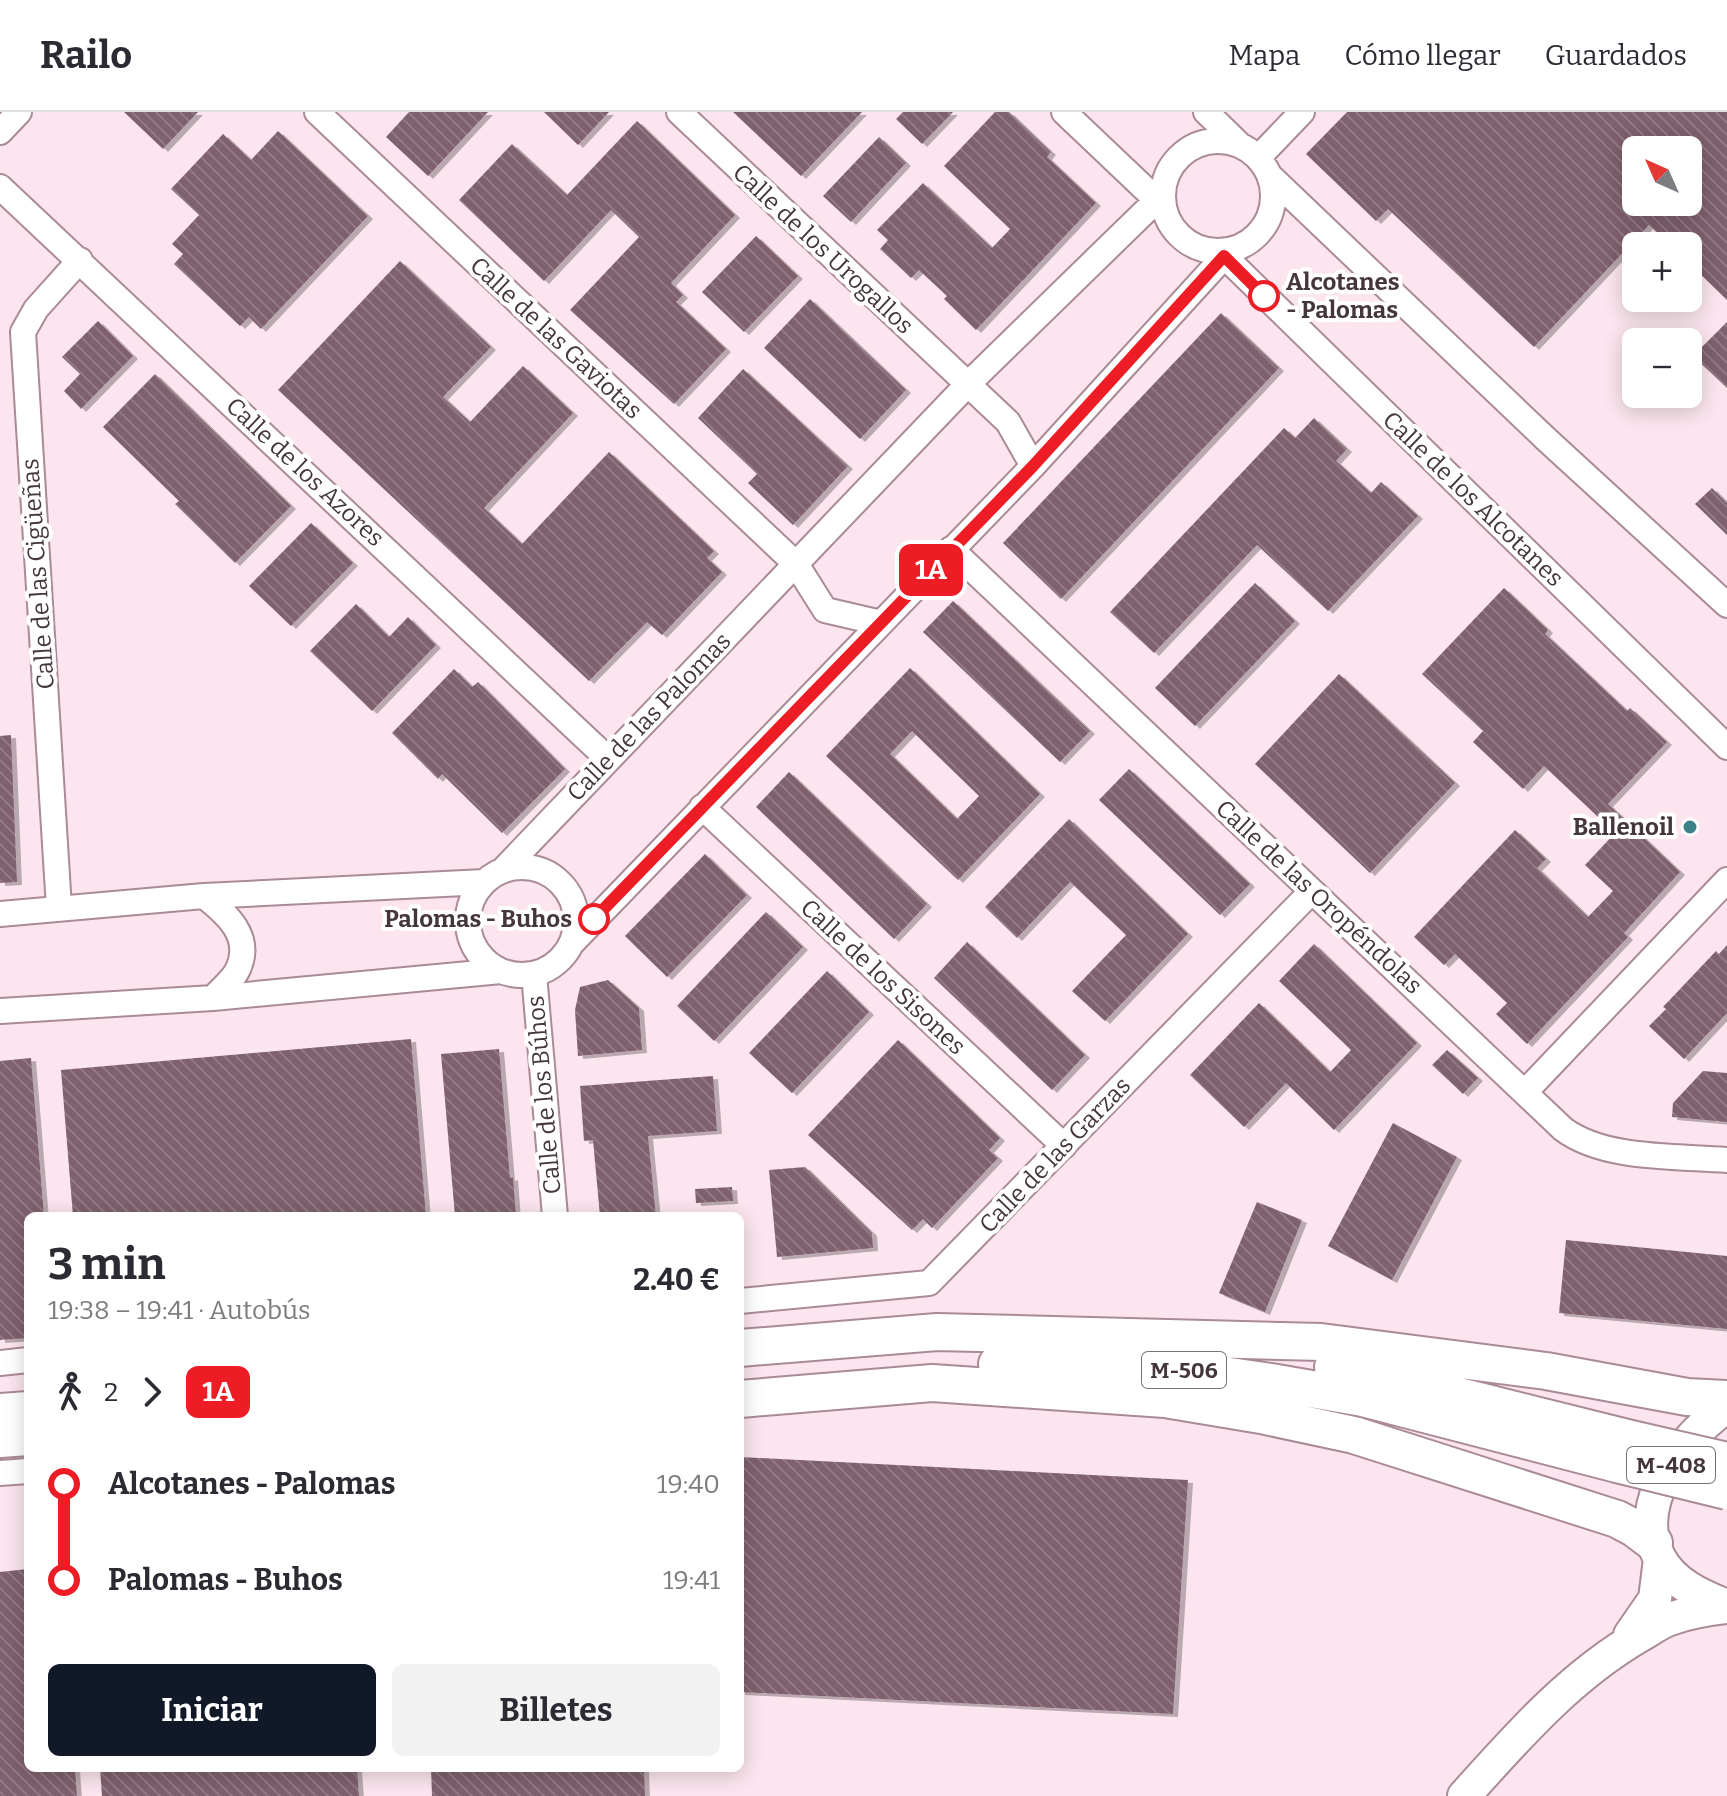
<!DOCTYPE html>
<html lang="es">
<head>
<meta charset="utf-8">
<style>
  body { margin:0; font-family:Bitter,serif; background:#f2f2f3; color:#2b2b33; height:100vh; display:flex; flex-direction:column; font-size:30px; white-space:nowrap }
  * { box-sizing:border-box; margin:0 }
  p { font-size:26px; color:#7c7c81 }
  .icon { flex:none; width:44px; height:44px; fill:none; stroke:currentColor; stroke-width:2; stroke-linecap:round; stroke-linejoin:round }
  .map { position:relative; flex:1; overflow:hidden }
  .panel { position:absolute; left:24px; top:1100px; width:720px; height:560px; display:flex; flex-direction:column; background:#fff; border-radius:12px; box-shadow:0 4px 20px #0003 }
  .panel>* { flex:none }
  .badge { padding:0 16px; border-radius:12px; font-size:28px; line-height:52px }
  .needle { width:52px; rotate:315deg }
  .fabs { position:absolute; left:1622px; top:24px; display:grid; gap:16px }
  .fabs a { display:grid; place-items:center; width:80px; height:80px; border-radius:12px; background:#fff; box-shadow:0 4px 20px #0003; font-size:40px }
  .map>.badge { position:absolute; translate:-50% -50%; box-shadow:0 0 0 4px #fff }
  .legs { display:flex; align-items:center; gap:12px; height:88px; padding:0 24px; font-size:26px }
  .legs p { margin-inline-start:auto }
  .summary { display:flex; align-items:center; justify-content:space-between; height:136px; padding:0 24px }
  h1 { font-size:44px; font-weight:700; line-height:60px }
  .button { display:flex; gap:16px; margin-top:auto; padding:16px 24px }
  .button a { flex:1; height:92px; border-radius:12px; background:#111827; color:#fff; font-size:32px; font-weight:700; line-height:92px; text-align:center }
  .button a+a { background:#f2f2f3; color:#2b2b33 }
  ul { padding:0 24px; list-style:none }
  li { display:flex; align-items:center; gap:28px; height:96px; font-size:30px }
  li i { display:grid; place-items:center; width:12px; height:100%; margin:0 10px; background:currentColor }
  li i::after { content:''; width:20px; height:20px; margin:-10px; border:6px solid; border-radius:50%; background:#fff }
  li p { margin-inline-start:auto }
  li:first-child i { background:linear-gradient(#0000 50%,currentColor 0) }
  li:last-child i { background:linear-gradient(currentColor 50%,#0000 0) }
  header { display:flex; align-items:center; gap:48px; box-sizing:border-box; height:112px; padding:0 40px; background:#fff; border-bottom:2px solid #e1e1e2 }
  header strong { font-size:38px }
  nav { display:flex; gap:44px; margin-inline-start:auto; font-size:28px }
  .map>svg:first-child { display:block }
  .building { fill:url(#building-back-hatch); fill-rule:evenodd; filter:url(#shadow) }
  .lines { fill:none; stroke-linecap:round; stroke-linejoin:round }
  .minor-casing { stroke:#ab8a97; stroke-width:28 }
  .major-casing { stroke:#ab8a97; stroke-width:36 }
  .highway-casing { stroke:#ab8a97; stroke-width:40 }
  .minor { stroke:#fff; stroke-width:24 }
  .major { stroke:#fff; stroke-width:32 }
  .highway { stroke:#fff; stroke-width:36 }
  .highway-bridge-casing { stroke:#ab8a97; stroke-width:40; stroke-linecap:butt }
  .highway-bridge { stroke:#fff; stroke-width:36 }
  .line-1-casing { stroke:#fff; stroke-width:18 }
  .line-1 { stroke:#ee1c25; stroke-width:12 }
  .stop-1-dot { fill:#fff; stroke:#ee1c25; stroke-width:4 }
  .poi-dot { fill:#3a8288; stroke:#fff; stroke-width:3 }
  .labels { text-anchor:middle; stroke-width:8; stroke-linejoin:round; paint-order:stroke }
  .shield { fill:#fff; stroke:#7c7276; stroke-width:2 }
  .shield-label { font-size:22px; font-weight:bold; fill:#44363c }
  .street-label { font-size:24px; fill:#44363c; stroke:#fff }
  .stop-label { font-size:24px; font-weight:bold; fill:#44363c; stroke:#fff; text-anchor:start }
  .poi-label { font-size:24px; font-weight:bold; fill:#44363c; stroke:#fff; text-anchor:end }
</style>
</head>
<body>
<header>
<strong>Railo</strong>
<nav><a>Mapa</a><a>Cómo llegar</a><a>Guardados</a></nav>
</header>
<div class="map">
<svg width="1727" height="1684" viewBox="0 0 1727 1684">
  <defs>
    <pattern id="building-back-hatch" width="6" height="6" patternUnits="userSpaceOnUse" patternTransform="scale(2)"><rect width="6" height="6" fill="#7f606d"/><path d="M-1 5l2 2M0 0l6 6M5-1l2 2" fill="none" stroke="#917983"/></pattern>
    <filter id="shadow"><feDropShadow dx="5" dy="3" stdDeviation="0" flood-color="#0004"/></filter>
  </defs>
  <rect width="100%" height="100%" fill="#fce5ee"/>
  <path class="building" d="M124,0h74l-35,37z
    M409,0h79l-60,64 -42,-39z
    M544,0h65l-31,33z
    M733,0h129l-61,64z
    M903,0h50l-31,32 -26,-25z
    M995,0h14l42,40 -4,5 49,46 -120,127 -32,-31 3,-3 -28,-26 -8,8 -31,-29 8,-9 -11,-10 46,-47 69,65 18,-19 -66,-63z
    M1347,0h380v188l-39,-38v-16h-17l-22,-21 -115,122 -146,-138 -12,12 -70,-67zM1636,38h52v52h-52z
    M637,9l98,94 -64,68 12,12 -7,7 50,47 -52,55 -104,-94 69,-73 -28,-27 -67,71 -85,-81 53,-56 55,51z
    M278,19l90,85 -107,113 -12,-12 -9,9 -66,-62 9,-10 -11,-10 27,-29 -28,-26 52,-55 28,26z
    M879,25l27,26 -55,59 -28,-26z
    M756,124l42,40 -54,56 -42,-40z
    M400,149l91,86 -48,50 27,25 53,-56 50,47 -89,95 38,36 87,-92 105,99 -7,7 15,14 -60,63 -15,-13 -58,59 -311,-291z
    M810,187l96,91 -46,49 -96,-91z
    M1221,201l58,55 -218,231 -58,-56z
    M98,209l35,35 -52,53 -17,-18 16,-17 -18,-17z
    M1727,210v66l-34,-32z
    M743,257l105,97 -55,59 -45,-42 9,-9 -59,-56z
    M155,262l136,132 -56,57 -60,-59 4,-3 -76,-74z
    M1314,306l33,31 -11,12 35,32 10,-11 37,34 -90,95 -71,-66 -103,108 -44,-41 174,-184 11,10z
    M1712,376l15,15v32l-32,-31z
    M311,411l42,40 -62,63 -42,-40z
    M1255,471l40,38 -100,105 -40,-38z
    M1504,476l44,42 -3,4 82,77 3,-3 37,34 -59,62 72,68 -56,61 4,4 -101,107 -31,-30 11,-11 -52,-49 -11,11 -30,-28 101,-107 31,29 -9,9 51,49 25,-26 -28,-26 30,-32 -71,-67 -21,23 -50,-47 10,-11 -61,-57z
    M953,489l137,130 -30,31 -137,-130z
    M356,492l33,33 19,-20 28,28 -64,66 -62,-60z
    M910,556l130,126 -82,86 -132,-124zM912,619l67,65 -22,23 -67,-65z
    M454,557l18,18 6,-5 87,87 -63,64 -60,-59 -4,5 -46,-46z
    M1339,562l116,109 -85,90 -115,-109z
    M11,623l6,147 -17,1v-147z
    M1129,657l121,115 -30,31 -121,-115z
    M789,660l138,132 -33,35 -138,-132z
    M1069,707l119,115 -83,87 -33,-30 54,-56 -56,-53 -53,56 -32,-31z
    M705,742l42,41 -80,82 -42,-41z
    M766,800l37,35 -89,94 -37,-35z
    M967,830l118,113 -33,35 -118,-112z
    M1314,832l103,99 -83,87 -48,-47 -42,44 -54,-52 69,-72 71,69 21,-22 -72,-69z
    M1727,833v68l-43,46 -35,-33 17,-17 -3,-2 53,-56 3,3z
    M827,859l42,41 -77,81 -43,-40z
    M608,868l31,28 3,42 -64,6 -3,-46 5,-23z
    M411,927l15,177h-353l-12,-146z
    M898,928l102,98 -11,12 9,8 -66,70 -9,-9 -11,11 -104,-95z
    M499,937l11,129 3,-1 3,39h-61l-14,-162z
    M1447,938l31,28 -15,16 -31,-29z
    M31,946l13,158h-16v122l-28,2v-279z
    M1703,959l24,2v49l-55,-5 1,-14z
    M713,964l4,55 -69,5 8,80h-56l-7,-76 -9,1 -4,-55z
    M1393,1011l64,34 -65,123 -64,-34z
    M805,1055l67,66 1,15 -96,9 -8,-87z
    M732,1075l1,14 -37,2 -1,-14z
    M1257,1090l45,18 -37,92 -46,-19z
    M1566,1128l161,16v73l-168,-16z
    M740,1345l448,23 -15,234 -433,-22z
    M28,1457v199h47l2,28h-77v-224z
    M100,1656h257l2,28h-257z
    M431,1656h213l1,28h-213z"/>
  <g class="lines">
    <defs>
      <path id="minor" d="M317,0l479,452 29,46 56,13
        M679,0l329,310 25,44
        M1064,0l100,95
        M1206,0l35,34
        M0,20l19,-20
        M1163 84a55 55 0 1 1 110 0a55 55 0 1 1-110 0Z
        M1258,46l44,-46
        M1270,64l276,263 181,166
        M0,75l608,572
        M1219,139l508,496
        M951,437l612,580c41,31 114,27 164,31
        M702,695l362,339
        M468 809a54 54 0 1 1 108 0a54 54 0 1 1-108 0Z
        M502,759l465,-486 196,-191
        M204,784c23,18 49,41 34,73 -4,10 -18,21 -25,29
        M59,796l-36,-576 13,-23 44,-49
        M0,802l204,-18 280,-14
        M573,830l460,-476 197,-216
        M534,862l21,242
        M0,899l213,-13 288,-27
        M1525,980l202,-212
        M740,1189l189,-18 383,-392
        M0,1251l28,-3
        M0,1361l28,-2"/>
      <path id="major" d="M1727,1294c-43,30 -96,96 -68,151 13,26 42,39 68,49
        M1630,1523l25,-36 5,-40
        M1464,1684c54,-60 106,-120 177,-161 10,-6 21,-14 32,-17 18,-6 35,-9 54,-11"/>
      <path id="highway" d="M740,1236l197,-16 384,10 225,29 141,26 40,2
        M997,1252l178,4 96,14 92,16 254,66
        M1333,1255l34,6 260,65
        M740,1287l192,-16 233,16 96,16 93,20 263,84 17,9 20,15
        M0,1300l28,-2
        M0,1327l28,-2"/>
    </defs>
    <use href="#minor" class="minor-casing"/>
    <use href="#major" class="major-casing"/>
    <use href="#highway" class="highway-casing"/>
    <use href="#minor" class="minor"/>
    <use href="#major" class="major"/>
    <use href="#highway" class="highway"/>
    <defs>
      <path id="highway-bridge" d="M1627,1326l100,23
        M1617,1352l110,27"/>
    </defs>
    <use href="#highway-bridge" class="highway-bridge-casing"/>
    <use href="#highway-bridge" class="highway-bridge"/>
  </g>
  <g class="lines">
    <defs>
      <path id="line-1" d="M594,807l439,-453 191,-210 40,40"/>
    </defs>
    <use href="#line-1" class="line-1-casing"/>
    <use href="#line-1" class="line-1"/>
  </g>
  <g class="stop-1-dot">
    <circle cx="1264" cy="184" r="14"/>
    <circle cx="594" cy="807" r="14"/>
  </g>
  <circle class="poi-dot" cx="1690" cy="715" r="8"/>
  <g class="labels">
    <g class="shield">
      <rect x="1142" y="1240" width="84" height="36" rx="6"/>
      <rect x="1627" y="1335" width="88" height="36" rx="6"/>
    </g>
    <g class="shield-label">
      <text x="1184" y="1266">M-506</text>
      <text x="1671" y="1361">M-408</text>
    </g>
    <g class="street-label">
      <text transform="translate(823 137) rotate(43)" y="8">Calle de los Urogallos</text>
      <text transform="translate(556 226) rotate(43)" y="8">Calle de las Gaviotas</text>
      <text transform="translate(305 360) rotate(43)" y="8">Calle de los Azores</text>
      <text transform="translate(1473 387) rotate(44)" y="8">Calle de los Alcotanes</text>
      <text transform="translate(38 462) rotate(-94)" y="8">Calle de las Cigüeñas</text>
      <text transform="translate(649 605) rotate(-46)" y="8">Calle de las Palomas</text>
      <text transform="translate(1319 785) rotate(43)" y="8">Calle de las Oropéndolas</text>
      <text transform="translate(883 865) rotate(43)" y="8">Calle de los Sisones</text>
      <text transform="translate(544 983) rotate(-95)" y="8">Calle de los Búhos</text>
      <text transform="translate(1055 1043) rotate(-46)" y="8">Calle de las Garzas</text>
    </g>
    <g class="stop-label">
      <text x="1286" y="178">Alcotanes<tspan x="1286" dy="28">- Palomas</tspan></text>
      <text x="572" y="815" text-anchor="end">Palomas - Buhos</text>
    </g>
    <g class="poi-label">
      <text x="1674" y="723">Ballenoil</text>
    </g>
  </g>
</svg>
<div class="fabs">
<a><svg class="needle" viewBox="-14 -14 28 28"><path d="M0-13l5 13h-10z" fill="#e53935"/><path d="M0 13l5-13h-10z" fill="#7c7c81"/></svg></a>
<a>+</a>
<a>−</a>
</div>
<b class="badge" style="left:931px;top:458px;background:#ee1c25;color:#fff">1A</b>
<section class="panel">
<div class="summary"><div><h1>3 min</h1><p>19:38 – 19:41 · Autobús</p></div><b>2.40 €</b></div>
<div class="legs"><svg class="icon" aria-label="walk" viewBox="0 0 24 24"><circle cx="13" cy="4" r="2"/><path d="M13 8l-2 6 4 7M11 14l-3 7M7 12l3-4h3l4 4"/></svg>2<svg class="icon" aria-label="forward" viewBox="0 0 24 24"><path d="M9 5l7 7-7 7"/></svg><b class="badge" style="background:#ee1c25;color:#fff">1A</b></div>
<ul>
<li><i style="color:#ee1c25"></i><b>Alcotanes - Palomas</b><p>19:40</p></li>
<li><i style="color:#ee1c25"></i><b>Palomas - Buhos</b><p>19:41</p></li>
</ul>
<div class="button"><a>Iniciar</a><a>Billetes</a></div>
</section>
</div>
</body>
</html>
